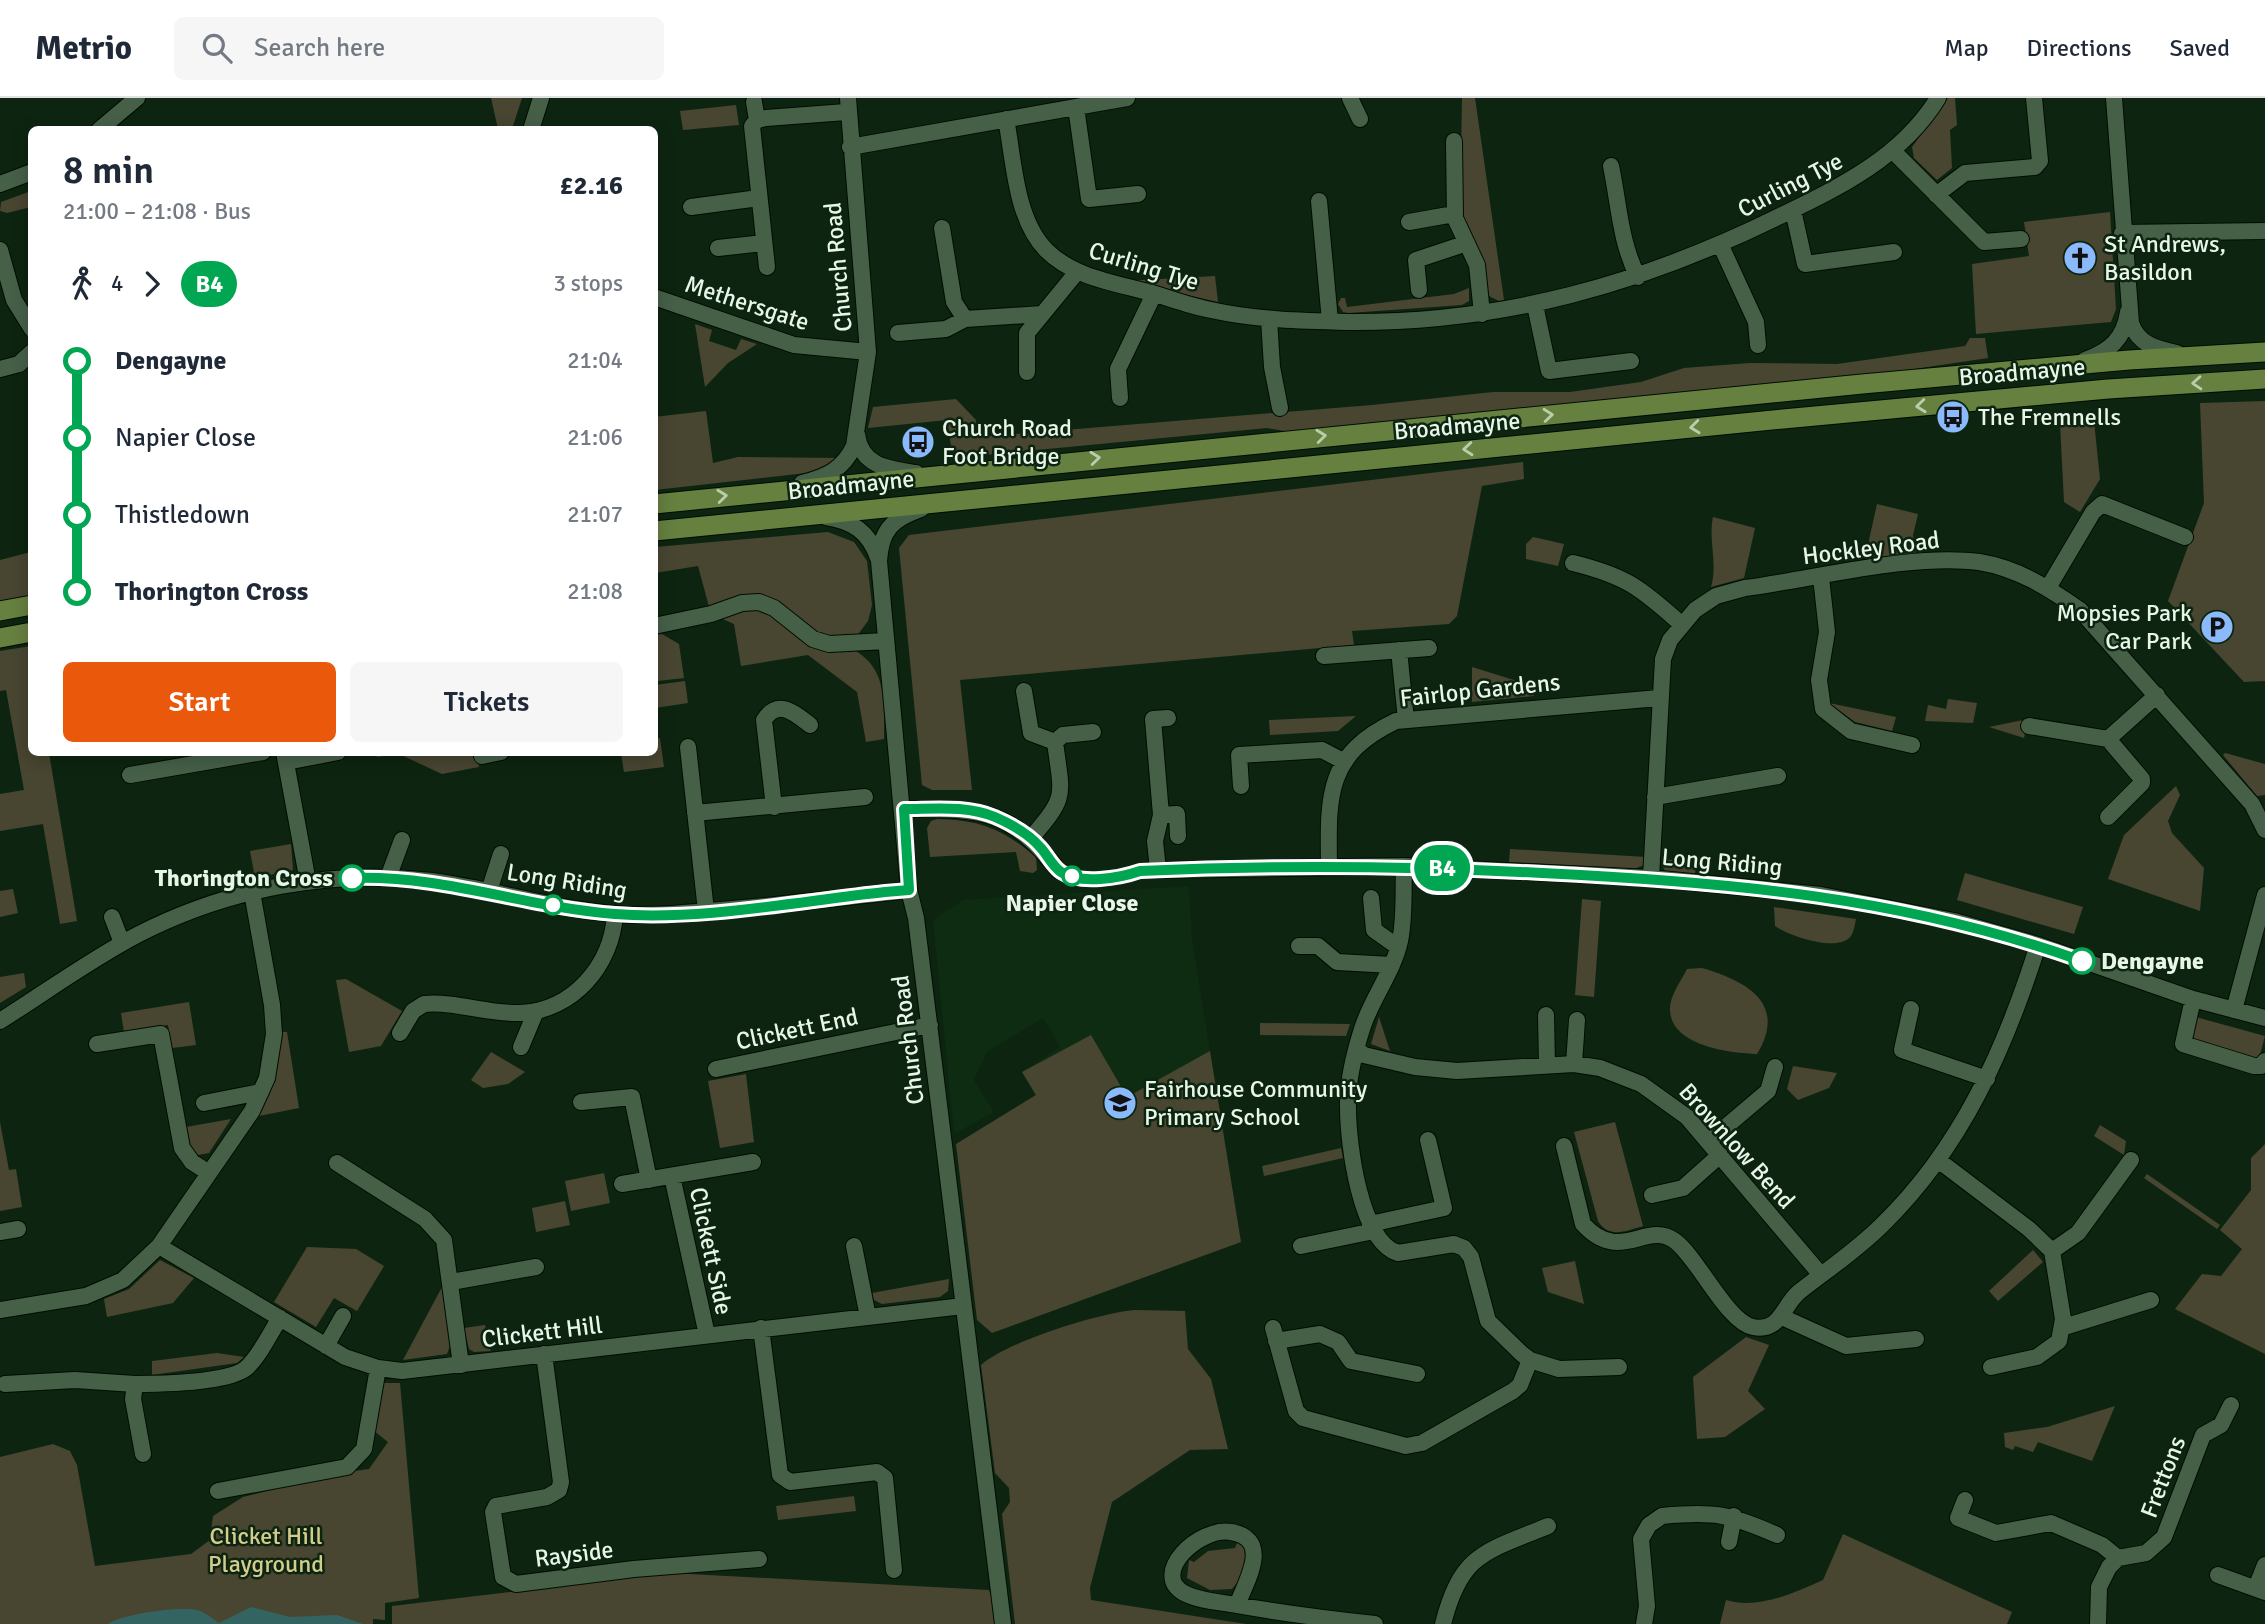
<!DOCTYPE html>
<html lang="en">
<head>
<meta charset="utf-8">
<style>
  body { margin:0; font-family:Signika,sans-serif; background:#f6f6f7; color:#1f2937; height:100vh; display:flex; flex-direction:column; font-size:26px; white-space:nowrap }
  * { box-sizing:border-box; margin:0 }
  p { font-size:23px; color:#747a83 }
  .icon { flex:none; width:38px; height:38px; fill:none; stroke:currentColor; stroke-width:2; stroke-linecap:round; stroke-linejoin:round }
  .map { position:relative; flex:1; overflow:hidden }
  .sheet { position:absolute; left:28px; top:28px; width:630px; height:630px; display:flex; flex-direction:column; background:#fff; border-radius:10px; box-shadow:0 4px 18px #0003 }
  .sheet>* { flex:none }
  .badge { padding:0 14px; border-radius:23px; font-size:24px; line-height:46px }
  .map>.badge { position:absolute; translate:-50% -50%; box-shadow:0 0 0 4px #fff }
  .legs { display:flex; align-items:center; gap:10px; height:77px; padding:0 35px; font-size:23px }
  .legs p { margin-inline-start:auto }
  .overview { display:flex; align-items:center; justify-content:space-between; height:119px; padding:0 35px }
  h1 { font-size:38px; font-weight:600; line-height:52px }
  .cta { display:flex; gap:14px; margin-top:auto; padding:14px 35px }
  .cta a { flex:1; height:80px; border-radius:10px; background:#ea580c; color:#fff; font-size:28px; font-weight:600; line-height:80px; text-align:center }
  .cta a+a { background:#f6f6f7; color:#1f2937 }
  ul { padding:0 35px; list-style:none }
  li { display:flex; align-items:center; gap:24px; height:77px; font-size:26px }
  li i { display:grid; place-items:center; width:10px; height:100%; margin:0 9px; background:currentColor }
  li i::after { content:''; width:18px; height:18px; margin:-9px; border:5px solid; border-radius:50%; background:#fff }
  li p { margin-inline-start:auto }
  li:first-child i { background:linear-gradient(#0000 50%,currentColor 0) }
  li:last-child i { background:linear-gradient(currentColor 50%,#0000 0) }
  header { display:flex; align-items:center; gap:42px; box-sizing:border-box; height:98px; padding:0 35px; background:#fff; border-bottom:2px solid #e0e1e3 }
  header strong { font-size:33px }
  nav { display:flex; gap:38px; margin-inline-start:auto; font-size:24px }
  .search { width:490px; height:63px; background:#f6f6f7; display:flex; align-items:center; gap:18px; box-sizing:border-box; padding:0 24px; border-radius:10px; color:#747a83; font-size:26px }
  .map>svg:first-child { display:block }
  .built { fill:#0d2c11 }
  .green { fill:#484631 }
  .water { fill:#346461 }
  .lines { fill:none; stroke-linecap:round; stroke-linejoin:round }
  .minor-casing { stroke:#000d00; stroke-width:18 }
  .major-casing { stroke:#000d00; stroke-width:21 }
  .minor { stroke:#466048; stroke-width:16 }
  .major { stroke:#668040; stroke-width:19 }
  .oneway { stroke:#bacdad }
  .line-1-casing { stroke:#fff; stroke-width:16 }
  .line-1 { stroke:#00a651; stroke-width:10 }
  .stop-1-dot { fill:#fff; stroke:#00a651; stroke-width:3.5 }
  .labels { text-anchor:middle; stroke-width:5; stroke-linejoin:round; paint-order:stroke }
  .street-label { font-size:24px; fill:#e7f6e8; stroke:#0d2510 }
  .poi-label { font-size:24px; fill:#e7f6e8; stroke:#0d2510; text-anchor:start }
  .stop-label { font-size:24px; font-weight:bold; fill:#e7f6e8; stroke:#0d2510; text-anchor:end }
  .park-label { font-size:24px; fill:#d4cc8c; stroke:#0d2510 }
</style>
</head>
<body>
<header>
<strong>Metrio</strong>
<div class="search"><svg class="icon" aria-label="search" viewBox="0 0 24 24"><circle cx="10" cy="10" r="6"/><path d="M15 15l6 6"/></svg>Search here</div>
<nav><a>Map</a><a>Directions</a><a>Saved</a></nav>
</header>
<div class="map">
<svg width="2265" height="1526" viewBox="0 0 2265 1526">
  <rect width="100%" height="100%" fill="#0d2510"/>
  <path class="built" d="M1189,788l3,54 49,302 -249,91 -15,-13 -21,-176 79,-49 -13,-23 38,-25 -17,-29 -56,34 -13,28 20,32 -40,22 -21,-214 30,-20z"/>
  <path class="green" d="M491,0h31l-10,31h-14z
    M1462,0h13l29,202 -5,1 -12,-6 -3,-35 -24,-45z
    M1948,0h7l2,27 -7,5 2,38 -15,12 -23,-22 -2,-11z
    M736,7l3,20 -56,5 -3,-19z
    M31,93v16l-24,6 -7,-2 1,-9z
    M2110,114l6,97 -5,13 -135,12 -4,-70 57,-8 -5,-34z
    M1215,178l3,26 -93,-21z
    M1469,190v13l-7,4 -113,8 -6,-1 -5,-8 3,-6h4l2,9 107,-13z
    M695,226l17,6 -3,11 27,9 5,-11 16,5 -29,19 -23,24z
    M1970,240h15l3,20 -148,22 -544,53 -29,-5 -294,28 -21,-4 -5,-32 -79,8 5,-21 83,-8 20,21 2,17 394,-32 121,-13h77l71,-10 43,-14 66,-5 87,1 128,-18z
    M2265,303v280l-21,1 -76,-81 36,-98 -4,-100z
    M706,313l7,52 25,-6 104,1 -27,14 -160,18 -1,-73z
    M2094,323l6,58 -20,33 -16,-10 -4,-78z
    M1523,364l1,17 -42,7 -25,130 -8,8 -97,7 2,14 -394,35 12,110h-40l-10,-5 -23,-237 10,-13z
    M1877,406l41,10 -5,21 3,19 -44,5 -3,-19z
    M1713,419l42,11 -11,50 -33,9c7,-23 -3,-47 2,-70z
    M828,434l26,10 13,19 5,44 -4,16 -15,20 1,9c34,19 30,54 30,89l-18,3 -9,-50 -49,-37 -67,11 -7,-42 -23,-10 -13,-48 -43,7v-26z
    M1533,439l31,7 -6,22 -32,-7v-15z
    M31,454v48l-31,6v-46z
    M662,536l17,10 5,34 -26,3 -3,-46z
    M31,548l1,106 17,1 28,168 -17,3 -17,-100 -43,7v-37l24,-4 -18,-100 -6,1v-40z
    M1472,569l61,19 1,10 -62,6z
    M685,583l3,22 -33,5v-23z
    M1948,601l29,4 -4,20 -48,-2 3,-16 18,4z
    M1829,605l67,14 -4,14 -37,-9z
    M1356,618l-18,15 -68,4 -1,-15z
    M2028,621l-4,19 -35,-11z
    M660,640l4,29 -40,5 -3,-19 33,-1 1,-13z
    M376,655h100l3,14 -37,7 -43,-20 -22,3z
    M2225,655l40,11v31l-8,1 -34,-41z
    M2176,688l4,9 -12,26 4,12 32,35 -4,43 -92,-32 16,-44z
    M937,721c44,1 65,10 99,38l1,13 -4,3 -13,-2 -4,-19 -86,5 -3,-29 4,-7z
    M291,746l2,26 -38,8 -5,-27z
    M1510,751l136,8 -2,8 -10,4 -125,-7z
    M1659,761l37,3 -1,13 -30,-4z
    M1965,775l118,34 -9,27 -117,-34z
    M13,791l5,24 -18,4v-26z
    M1582,801l19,2 -7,96 -19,-2z
    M1774,809l82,12c-1,5 -2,12 -5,17 -12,17 -62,0 -76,-10z
    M1702,870c44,13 86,35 55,86 -27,-1 -86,-8 -87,-44 -1,-13 11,-29 17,-41z
    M24,875l2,14 -26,16v-26z
    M346,881l56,32 -21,35 -32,6 -13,-72z
    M189,904l7,43 -24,3 -4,-23 -44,7 -3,-19z
    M2192,918l73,20 -7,26 -68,-16z
    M1379,919l11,34 -19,-7z
    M1260,925l90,1 -4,12 -86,-1z
    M283,934h4l12,76 -40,8 16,-35z
    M1091,937l36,62 83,-46 31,191 -249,91 -15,-13 -21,-176 80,-49 -14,-23z
    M491,954l34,20 -17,12 -25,4 -12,-8z
    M1793,968l44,7 -8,15 -31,12 -11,-11z
    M746,976l8,68 -34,6 -12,-67z
    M231,1021l-22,34 -11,2 -7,-9 -5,-19z
    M0,1024l9,48 7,-1 6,38 -22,4z
    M1615,1024l28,104c-17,5 -34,13 -45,-5l-24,-89z
    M2100,1027l26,16 -2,14 -30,-19z
    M2265,1046v210l-90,-45 27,-35 19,2 21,-27 -22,-19 31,-40v-32z
    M1341,1050l2,10 -79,18 -2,-10z
    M604,1075l6,30 -39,8 -6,-30z
    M2147,1076l73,51 -3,4 -73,-51z
    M565,1103l5,24 -34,7 -4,-24z
    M307,1149l49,2 28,17 -27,45 -23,-13 -18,29 -42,-25z
    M2033,1152l10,12 -45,39 -9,-10z
    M160,1162l34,18 -21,25 -66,14 -3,-18 25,-10z
    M1575,1163l9,43 -36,-12 -6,-24z
    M949,1181l-1,12 -8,6 -58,7 -8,-4 -2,-7z
    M442,1189l8,59 -3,8 -44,6z
    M1134,1212l51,1 3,38 23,30 17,70 -38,1 -78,52 -22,86 1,12 155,24h-231l-13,-110 8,-12 -1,-14 -14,-15 -14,-108c28,-24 115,-51 153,-55z
    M485,1227l6,26 -17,1 -5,-3 -5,-21z
    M1746,1239l23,8 -21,46 17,18 -40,28 -28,2 -4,-62z
    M217,1255l27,4 -7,6 -85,12v-14z
    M379,1285h21l19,215 -34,5v17l-12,-1v5h-373v-167l53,-13 17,7 7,14 18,101 96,-12 19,-14 3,-24 30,-19 97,-24 29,-4 19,-27 -15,-12z
    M2115,1308l-23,55 -54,-19 -5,10 -18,-6 -2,4 -8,-3 -1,-14 43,-6z
    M854,1398l2,15 -78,9 -2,-14z
    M1843,1436l169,78 -5,12h-287l6,-24c32,10 68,-7 97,-20z
    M1237,1445l11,7 -7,28 -9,11 -22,1 -23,-12 2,-18 5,2 14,-11 27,-3z
    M671,1475l318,17 12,34h-609v-18z"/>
  <path class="water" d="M251,1509l39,10 47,-2 26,9h-255c15,-10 75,-19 92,-13 6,2 13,8 19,12z"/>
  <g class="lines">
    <defs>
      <path id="minor" d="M1350,0l10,21
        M2114,0l17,225c7,21 25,26 46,30
        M754,4l3,18
        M1076,9l13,92 49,-5
        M1006,21c8,41 9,99 40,131 28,28 70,33 106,43 20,6 39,13 59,17 45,10 91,11 138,12 155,1 293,-38 431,-106 60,-29 122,-59 158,-118
        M99,32l38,-32
        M531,32l10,-32
        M1454,43l1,77 22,47 5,49
        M850,49l277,-49
        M1892,52l92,92 37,-3
        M1611,68c8,38 9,76 27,111
        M0,86l32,-12
        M1936,97l29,-22 70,-6 5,-6 -6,-63
        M1319,103l11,120
        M691,109l68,-9
        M1793,112l12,54 89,-12
        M1409,124l45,-8
        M942,130l12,74 11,17
        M2122,135l143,-2
        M1721,148l35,76 2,23
        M718,150l46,-5
        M0,152l14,50 18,29
        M767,169l-15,-141 5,-6 9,-2 80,-6
        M1419,192l-3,-30 51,-17
        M654,199l140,48 74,7
        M1535,207l14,66 82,-10
        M1269,221l3,48 8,41
        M898,235l48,-4 19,-10 77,-5
        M2085,262c25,-9 39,-21 43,-48
        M0,271l19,-5 13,-12
        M1027,274v-39l50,-61
        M1120,300l-2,-29 36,-75
        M857,336c4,33 32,35 59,39
        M802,385c25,-6 41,-14 52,-37l14,-94 -20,-254
        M921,411c-29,10 -40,21 -42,52l30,329 7,28 87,706
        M826,419c27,4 43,15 52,41
        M1573,465c53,13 68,25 108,61
        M1821,479l6,55 -8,48 4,29 28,22 61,14
        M2048,490l45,-76 9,-8 83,33
        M654,528l57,-12 31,-11 17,-1 15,6 39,31 16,5 57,-3
        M1399,552l7,70
        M1324,558l105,-8
        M1024,593l7,42 24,9c7,55 13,53 -24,96
        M1168,620l-15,1 8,96 -6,26 3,29 246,-4 247,12 170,17 133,26 84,24 155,54 72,19
        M2029,628l79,13 49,-44
        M1055,644l8,-7 30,-3
        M688,649l18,164
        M284,654l24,130
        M482,658l19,-4
        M286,664l52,-10
        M130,677l133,-23
        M1241,688l-2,-31 83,-5 21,11
        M1655,699l123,-21
        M774,709l-10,-87c14,-22 31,-7 46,5
        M904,711c75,0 105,-2 154,61
        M695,715l170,-16
        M1161,717l16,-1 1,22
        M2108,719l34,-34v-4l-34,-40
        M1329,767c-1,-69 -3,-111 67,-144l263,-23
        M1404,768c-1,25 1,52 -4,75 -7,32 -29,58 -38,88 -8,25 -15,54 -14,79 0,35 12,134 50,145l56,-9 10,4 7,9 17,64 34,33 8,6 29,9 60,-2
        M388,780l14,-38
        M1651,780l12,-219 7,-19 25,-30 21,-14 29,-8c69,-9 167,-35 234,-26 38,6 70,26 101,48l172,194 13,26
        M489,793l12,-37
        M1371,800l3,32 24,17
        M112,819l10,26
        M1299,848h19l19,16 55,3
        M2193,901l-10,45 71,22h7l4,-5
        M1911,911l-9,41 85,29
        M2234,912l31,-115
        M1546,917l1,49
        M0,923c46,-29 91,-62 139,-87 90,-46 193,-65 293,-53 61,8 120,28 182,33 35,3 71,-1 106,-4 63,-5 126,-13 189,-20
        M400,935l13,-22 11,-7c31,-3 64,10 96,9 53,-2 92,-48 95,-99
        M97,946l64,-10 21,114 10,14 17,11
        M521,949l15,-36
        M1357,951l7,6 51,12 42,4 117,-7 26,4 41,16 46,33 134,158
        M1574,966l3,-44
        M716,971l214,-44
        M581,1004l51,-5 17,83
        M204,1005l57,-11
        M1709,1043l59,-50 7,-24
        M1564,1048l19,78c37,41 63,-4 92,17 23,17 52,81 78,86 27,6 30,-22 46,-35 28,-22 58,-42 83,-67 80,-78 123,-176 156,-280
        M1938,1062l91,69 23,22 11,68 -4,22 -22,16 -46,10
        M337,1065l88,56 19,21 17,125
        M672,1078l35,159
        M622,1086l131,-22
        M1652,1097l31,-7 37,-33
        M1370,1126l74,-16 -16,-68
        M0,1134l18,-3
        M159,1148l186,111 33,11 24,3 561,-65
        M854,1148l14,71
        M1301,1148l73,-15
        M2052,1153l26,-18 53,-73
        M451,1184l85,-15
        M0,1212l86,-14 37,-16 36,-34 93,-135 15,-33 7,-44 -2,-29 -20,-113
        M1782,1219l64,29 70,-7
        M2064,1229l87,-27
        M761,1230l19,147 10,7 87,-10 8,6 9,92
        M1273,1230l23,83 7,7 103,28 16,-3 91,-52 7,-6 10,-25
        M1276,1243l44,-7 18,8 13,19 66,13
        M326,1248l17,-30
        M544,1256l17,128 -2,8 -12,7 -51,9 -3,6 10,65 13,7 118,-15 125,-10
        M5,1286l70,-4 60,4
        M143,1356l-10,-55 2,-15c24,0 90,-1 110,-15 14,-11 25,-36 35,-51
        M218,1393l129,-24 17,-18 14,-81
        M1965,1402l-7,18 38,15 55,-10 51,22 16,13
        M1729,1444l5,-26
        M2218,1477l47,17
        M2256,1490l9,-23
        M1237,1507c10,-25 35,-66 -6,-73 -33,-5 -81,42 -47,61 15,8 36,9 52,12 46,8 92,14 139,19
        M1443,1526c18,-71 42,-72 105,-98
        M1644,1526l3,-18 -6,-67 8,-14 13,-9c53,-5 67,-2 115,19
        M2098,1526l1,-37 10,-20 9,-9 28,-5 18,-16 39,-102 18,-10 10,-20"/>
      <path id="major" d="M654,406l1208,-120 267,-24 136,-8
        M654,433l1129,-112 325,-30 157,-10
        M0,513l32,-6
        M0,540l32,-6"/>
    </defs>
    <use href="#minor" class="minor-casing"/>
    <use href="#major" class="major-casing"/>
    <use href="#minor" class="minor"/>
    <use href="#major" class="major"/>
  </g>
  <defs><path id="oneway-chevron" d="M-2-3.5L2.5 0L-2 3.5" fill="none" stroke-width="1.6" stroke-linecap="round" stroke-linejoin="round" transform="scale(1.75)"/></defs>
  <g class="oneway">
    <use href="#oneway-chevron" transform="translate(2197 285) rotate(176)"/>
    <use href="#oneway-chevron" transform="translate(1921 308) rotate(174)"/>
    <use href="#oneway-chevron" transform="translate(1548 317) rotate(-5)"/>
    <use href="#oneway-chevron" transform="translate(1695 329) rotate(174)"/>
    <use href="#oneway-chevron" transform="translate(1321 338) rotate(-6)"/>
    <use href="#oneway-chevron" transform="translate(1468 351) rotate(175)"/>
    <use href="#oneway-chevron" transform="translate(1095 360) rotate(-6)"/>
    <use href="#oneway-chevron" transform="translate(722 398) rotate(-6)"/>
  </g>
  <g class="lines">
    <defs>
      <path id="line-1" d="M352,780c93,-3 172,29 263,36 84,7 185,-13 270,-22l24,-2 -5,-81c29,0 63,-4 91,8 16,7 33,16 45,30 7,7 12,19 21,25 19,13 59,6 79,-1 134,-6 268,-5 402,2 188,9 361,24 540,88"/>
    </defs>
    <use href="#line-1" class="line-1-casing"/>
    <use href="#line-1" class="line-1"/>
  </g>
  <defs>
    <symbol id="church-disc" viewBox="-11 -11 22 22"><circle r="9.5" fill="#8abafc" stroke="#0d2510"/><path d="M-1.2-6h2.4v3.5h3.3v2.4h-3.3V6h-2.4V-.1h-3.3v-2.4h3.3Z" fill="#111"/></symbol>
    <symbol id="bus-disc" viewBox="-11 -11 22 22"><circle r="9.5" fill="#8abafc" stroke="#0d2510"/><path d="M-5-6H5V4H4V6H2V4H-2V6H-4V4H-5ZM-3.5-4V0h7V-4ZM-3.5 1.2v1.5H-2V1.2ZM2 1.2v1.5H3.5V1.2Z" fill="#111"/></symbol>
    <symbol id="parking-disc" viewBox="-11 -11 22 22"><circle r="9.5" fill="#8abafc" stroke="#0d2510"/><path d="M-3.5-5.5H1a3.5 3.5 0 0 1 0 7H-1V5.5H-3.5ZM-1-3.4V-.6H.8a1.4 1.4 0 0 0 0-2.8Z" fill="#111"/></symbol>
    <symbol id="school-disc" viewBox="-11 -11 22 22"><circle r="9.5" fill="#8abafc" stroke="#0d2510"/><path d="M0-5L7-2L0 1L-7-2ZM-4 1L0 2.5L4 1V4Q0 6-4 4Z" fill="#111"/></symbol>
  </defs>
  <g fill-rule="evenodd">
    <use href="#church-disc" x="2061" y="141" width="38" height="38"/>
    <use href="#bus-disc" x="1934" y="300" width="38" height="38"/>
    <use href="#bus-disc" x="899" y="325" width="38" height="38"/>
    <use href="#parking-disc" x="2198" y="510" width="38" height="38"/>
    <use href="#school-disc" x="1101" y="986" width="38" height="38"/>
  </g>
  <g class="stop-1-dot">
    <circle cx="1072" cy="778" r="9"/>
    <circle cx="352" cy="780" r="12"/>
    <circle cx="553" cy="807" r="9"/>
    <circle cx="2082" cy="863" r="12"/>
  </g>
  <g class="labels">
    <g class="street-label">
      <text transform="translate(1790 87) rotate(-27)" y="8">Curling Tye</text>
      <text transform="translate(1144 168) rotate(17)" y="8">Curling Tye</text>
      <text transform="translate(838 169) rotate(-95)" y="8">Church Road</text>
      <text transform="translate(747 205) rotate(18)" y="8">Methersgate</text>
      <text transform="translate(2022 274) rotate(-5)" y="8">Broadmayne</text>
      <text transform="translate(1457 328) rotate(-5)" y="8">Broadmayne</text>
      <text transform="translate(851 387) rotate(-6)" y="8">Broadmayne</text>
      <text transform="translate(1871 450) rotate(-7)" y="8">Hockley Road</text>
      <text transform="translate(1480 592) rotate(-6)" y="8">Fairlop Gardens</text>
      <text transform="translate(1722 764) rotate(5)" y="8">Long Riding</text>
      <text transform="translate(567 783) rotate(9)" y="8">Long Riding</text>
      <text transform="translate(797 931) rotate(-12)" y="8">Clickett End</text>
      <text transform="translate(908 942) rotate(-97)" y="8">Church Road</text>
      <text transform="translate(1737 1048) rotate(48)" y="8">Brownlow Bend</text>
      <text transform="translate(711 1153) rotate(78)" y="8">Clickett Side</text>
      <text transform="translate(542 1234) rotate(-7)" y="8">Clickett Hill</text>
      <text transform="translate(2163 1379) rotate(-69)" y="8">Frettons</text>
      <text transform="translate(574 1456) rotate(-7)" y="8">Rayside</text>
    </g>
    <g class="poi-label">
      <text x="2104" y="154">St Andrews,<tspan x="2104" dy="28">Basildon</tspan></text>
      <text x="1978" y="327">The Fremnells</text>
      <text x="942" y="338">Church Road<tspan x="942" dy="28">Foot Bridge</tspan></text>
      <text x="2192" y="523" text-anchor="end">Mopsies Park<tspan x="2192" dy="28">Car Park</tspan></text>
      <text x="1144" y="999">Fairhouse Community<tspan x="1144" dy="28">Primary School</tspan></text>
    </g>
    <g class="stop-label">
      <text x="333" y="788">Thorington Cross</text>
      <text x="1072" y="813" text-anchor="middle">Napier Close</text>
      <text x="2101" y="871" text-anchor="start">Dengayne</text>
    </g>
    <g class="park-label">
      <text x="266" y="1446">Clicket Hill<tspan x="266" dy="28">Playground</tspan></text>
    </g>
  </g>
</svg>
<b class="badge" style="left:1442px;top:770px;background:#00a651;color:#fff">B4</b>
<section class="sheet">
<div class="overview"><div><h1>8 min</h1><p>21:00 – 21:08 · Bus</p></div><b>£2.16</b></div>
<div class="legs"><svg class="icon" aria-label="walk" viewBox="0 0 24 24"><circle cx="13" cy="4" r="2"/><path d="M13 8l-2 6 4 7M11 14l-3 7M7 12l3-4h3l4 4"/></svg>4<svg class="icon" aria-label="forward" viewBox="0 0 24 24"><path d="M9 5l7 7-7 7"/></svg><b class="badge" style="background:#00a651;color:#fff">B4</b><p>3 stops</p></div>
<ul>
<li><i style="color:#00a651"></i><b>Dengayne</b><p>21:04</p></li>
<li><i style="color:#00a651"></i><span>Napier Close</span><p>21:06</p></li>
<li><i style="color:#00a651"></i><span>Thistledown</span><p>21:07</p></li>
<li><i style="color:#00a651"></i><b>Thorington Cross</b><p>21:08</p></li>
</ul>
<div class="cta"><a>Start</a><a>Tickets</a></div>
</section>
</div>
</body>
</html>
